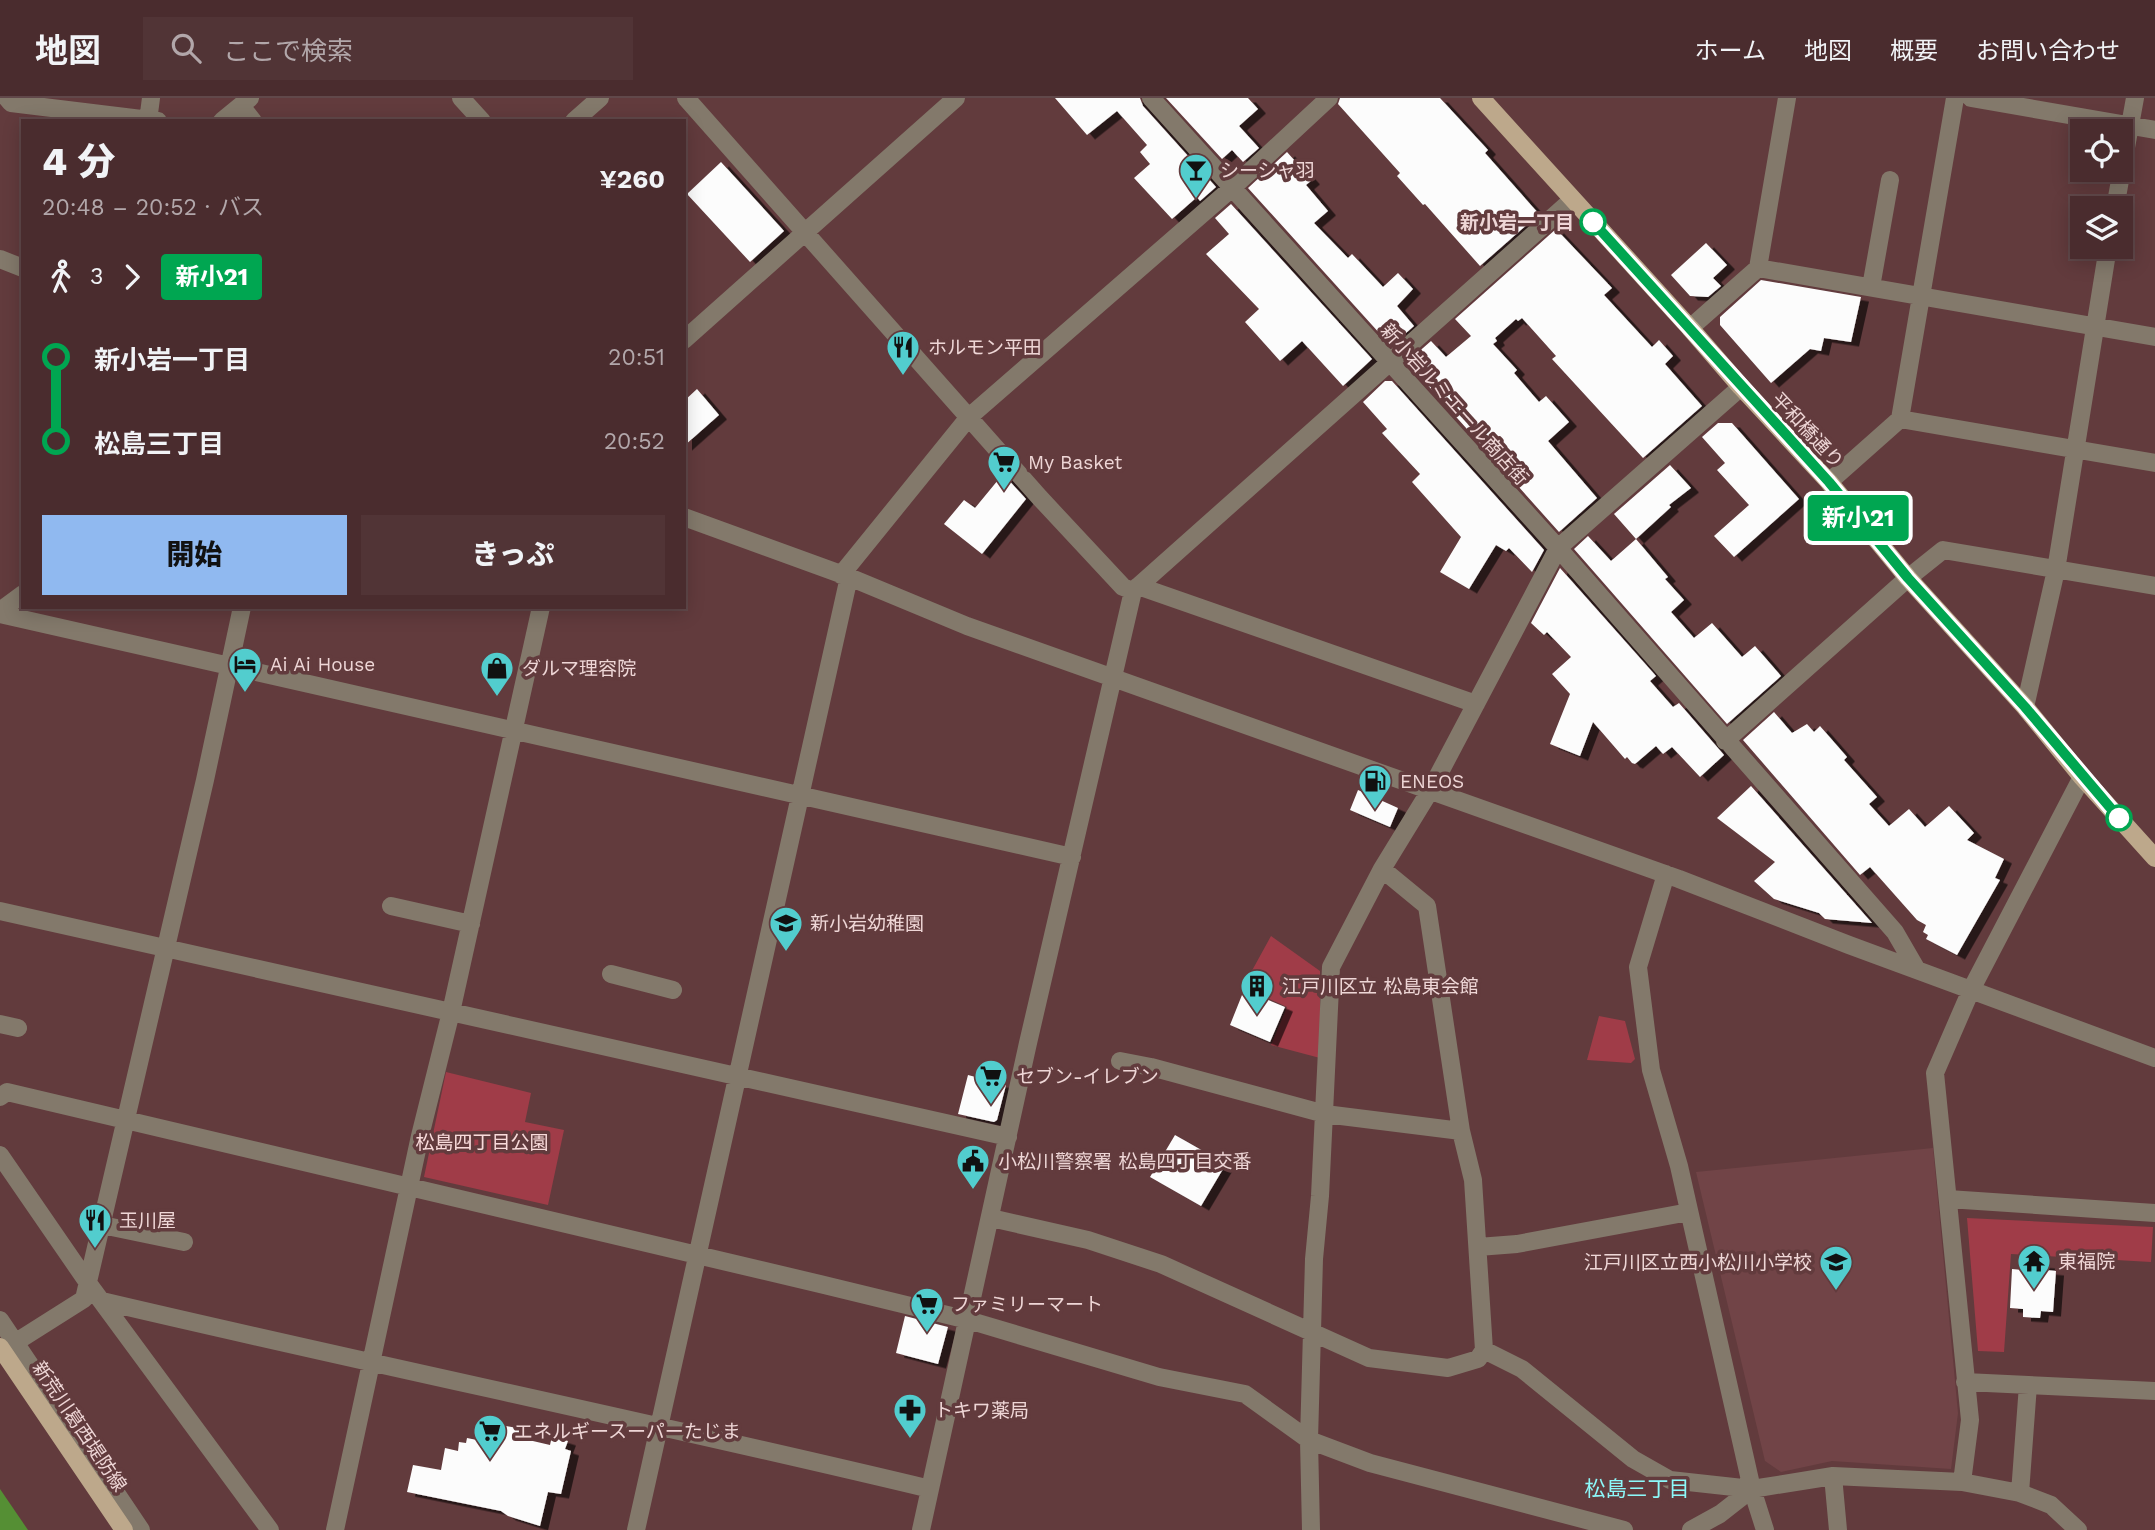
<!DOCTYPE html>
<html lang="ja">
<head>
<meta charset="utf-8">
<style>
  body { margin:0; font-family:"Work Sans","Noto Sans JP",sans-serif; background:#513436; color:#f1f3f6; height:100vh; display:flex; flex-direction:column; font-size:26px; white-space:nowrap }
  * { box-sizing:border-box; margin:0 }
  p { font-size:23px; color:#b2a7aa }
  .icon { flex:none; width:38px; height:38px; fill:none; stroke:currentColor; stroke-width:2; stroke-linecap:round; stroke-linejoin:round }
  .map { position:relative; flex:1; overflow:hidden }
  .panel { position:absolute; left:21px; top:21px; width:665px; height:490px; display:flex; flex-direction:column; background:#4a2c2e; border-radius:0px; box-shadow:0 4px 18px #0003,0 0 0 2px #61484a }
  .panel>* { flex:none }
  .badge { padding:0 14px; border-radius:5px; font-size:24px; line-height:46px }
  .controls { position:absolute; left:2070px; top:21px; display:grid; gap:14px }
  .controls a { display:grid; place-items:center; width:63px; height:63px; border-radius:0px; background:#4a2c2e; box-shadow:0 4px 18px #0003,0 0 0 2px #61484a; font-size:35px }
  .map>.badge { position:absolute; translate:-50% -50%; box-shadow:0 0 0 4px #fff }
  .legs { display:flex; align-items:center; gap:10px; height:77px; padding:0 21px; font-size:23px }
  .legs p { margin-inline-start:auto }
  .summary { display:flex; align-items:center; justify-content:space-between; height:119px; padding:0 21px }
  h1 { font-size:38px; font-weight:800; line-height:52px }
  .action { display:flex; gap:14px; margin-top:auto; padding:14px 21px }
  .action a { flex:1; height:80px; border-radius:0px; background:#90b9f0; color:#111; font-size:28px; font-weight:800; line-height:80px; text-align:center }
  .action a+a { background:#513436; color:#f1f3f6 }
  ul { padding:0 21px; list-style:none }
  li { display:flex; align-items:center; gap:24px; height:84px; font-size:26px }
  li i { display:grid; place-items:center; width:10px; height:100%; margin:0 9px; background:currentColor }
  li i::after { content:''; width:18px; height:18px; margin:-9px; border:5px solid; border-radius:50%; background:#4a2c2e }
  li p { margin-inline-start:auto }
  li:first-child i { background:linear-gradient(#0000 50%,currentColor 0) }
  li:last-child i { background:linear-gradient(currentColor 50%,#0000 0) }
  header { display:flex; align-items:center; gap:42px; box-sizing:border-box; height:98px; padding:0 35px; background:#4a2c2e; border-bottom:2px solid #61484a }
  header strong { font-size:33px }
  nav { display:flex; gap:38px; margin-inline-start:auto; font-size:24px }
  .search { width:490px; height:63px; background:#513436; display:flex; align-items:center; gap:18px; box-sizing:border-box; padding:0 24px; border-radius:0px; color:#b2a7aa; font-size:26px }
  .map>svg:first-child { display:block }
  .built { fill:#714447 }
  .green { fill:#a03c48 }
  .water { fill:#558f34 }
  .building { fill:#fcfcfc; filter:url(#shadow) }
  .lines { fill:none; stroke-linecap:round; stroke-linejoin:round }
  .minor { stroke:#83796b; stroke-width:18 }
  .major { stroke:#bda88b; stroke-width:18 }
  .line-1-casing { stroke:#fff; stroke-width:16 }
  .line-1 { stroke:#00a651; stroke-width:10 }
  .stop-1-dot { fill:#fff; stroke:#00a651; stroke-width:3.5 }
  .labels { text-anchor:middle; stroke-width:7; stroke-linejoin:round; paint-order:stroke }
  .poi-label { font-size:19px; fill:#eed6d6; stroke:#623b3d; text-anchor:start }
  .stop-label { font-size:19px; font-weight:bold; fill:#eed6d6; stroke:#623b3d; text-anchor:end }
  .street-label { font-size:19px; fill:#eed6d6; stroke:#623b3d }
  .park-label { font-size:19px; fill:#f9dbdb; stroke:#623b3d }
  .neighbourhood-label { font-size:21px; fill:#8cf8f9; stroke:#623b3d }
</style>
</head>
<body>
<header>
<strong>地図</strong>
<div class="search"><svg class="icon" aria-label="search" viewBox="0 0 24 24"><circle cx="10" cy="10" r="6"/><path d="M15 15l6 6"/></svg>ここで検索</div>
<nav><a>ホーム</a><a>地図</a><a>概要</a><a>お問い合わせ</a></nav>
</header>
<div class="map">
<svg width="2155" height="1432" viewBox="0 0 2155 1432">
  <defs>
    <filter id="shadow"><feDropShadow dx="8" dy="4.5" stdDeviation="0" flood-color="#0009"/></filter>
  </defs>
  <rect width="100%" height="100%" fill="#623b3d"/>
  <path class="built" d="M1933,1050l25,265 -7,56 -119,-8 -51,11 -16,-11 -69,-289z"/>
  <path class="green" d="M1271,838l49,35v87l-49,-13 16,-38 -44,-20z
    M1599,918l26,5 10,38 -4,4 -44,-3z
    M446,974l85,21 -6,29 39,8 -16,75 -124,-28z
    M1967,1120l186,9 -2,35 -140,-8 -7,98 -26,-1z"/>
  <path class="water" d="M0,1391l28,41h-28z"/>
  <path class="building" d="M1055,0h85l3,8 73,81 -16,14 -3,-4 -25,22 -38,-41 16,-14 -10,-12 7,-7 -30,-34 -30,24z
    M1166,0h82l10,11 -19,17 20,22 -16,14 -11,-12 -10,9z
    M1340,0h100l48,52 -3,3 54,61 -59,52 -55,-62 -2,1 -26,-29 3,-3 -62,-69z
    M1287,54l25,28 -6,5 22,26 -14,12 34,35 4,-4 31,33 15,-14 15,16 -16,17 17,20 -23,20 -143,-158z
    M721,64l63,69 -34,31 -63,-68z
    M1231,106l141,155 -29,27 -41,-45 -22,20 -35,-39 14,-13 -53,-55 23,-20 -14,-16z
    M1556,131l56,59 -8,7 48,52 7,-7 14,16 -8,8 37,42 -59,52 -91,-99 4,-3 -34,-38 -4,3 -2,-2 -21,19 2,3 -4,3 24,26 -3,3 25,29 7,-6 23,26 -21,19 49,57 -38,34 -152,-170 24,-21 15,16 25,-21 -16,-17z
    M1706,145l21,22 -14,13 8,8 -13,11 -18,-1 -19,-21z
    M1761,182l100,17 -10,45 -27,-4 -3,13 -11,-2 -39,34 -51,-58v-8z
    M1385,283h7l152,169 -12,22 -23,-24 -3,3 -10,-6 -27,44 -29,-17 21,-35 -49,-55 8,-8 -38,-41 5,-4 -24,-27z
    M697,291l22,26 -35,31v-45z
    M1718,325h14l67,76 -65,58 -20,-21 35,-31 -32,-35 8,-7 -23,-26z
    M1670,367l21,23 -22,17 2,2 -35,32 -22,-25z
    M1003,376l23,25 -44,55 -38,-30 20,-24 11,8z
    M1588,438l23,25 25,-22 32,38 -3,2 19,21 -13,12 23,26 18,-15 30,34 13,-11 26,30 -54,48 -153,-175z
    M1560,470l96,108 -6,5 23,26 6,-4 45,52 -24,22 -28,-30 -9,7 -7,-8 -21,18 -3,-1 -5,-6 -2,2 -32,-37 -13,34 -30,-12 20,-50 -18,-20 19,-17 -24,-25 -3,3 -13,-12z
    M1774,614l18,21 15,-9 7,8 6,-6 27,31 -3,3 33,37 -8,7 20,22 20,-17 16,18 24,-21 25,27 -7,7 37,19 -9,19 5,2 -43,75 -31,-16 2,-4 -5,-3 3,-7 -9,-5 -47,-53 -10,8 -117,-135z
    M1751,688l121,137 -47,-4 -6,-6 -45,-14 -20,-18 21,-19 -58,-44z
    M1358,692l40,18 -8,19 -40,-17z
    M1244,892l41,17 -15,35 -40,-17z
    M968,977l38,10 -9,35 -3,2 -36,-8z
    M1175,1037l51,29 -25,42 -51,-29z
    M2023,1164l24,2 -1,6 10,1 -3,41 -12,-1 -1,7 -17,-1v-8l-13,-1 2,-39 11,1z
    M905,1218l43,11 -10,37 -42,-11z
    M501,1327l21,4 -2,9 30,7 2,-9 16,5 -3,8 6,2 -10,43 -13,-2 -8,34 -32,-10 -7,-5 -94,-19 6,-27 28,5 4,-22 13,3 1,-9 7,1 1,-5 30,6z"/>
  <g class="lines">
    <path class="minor" d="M7,0l4,5 147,18
      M461,0l21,23
      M686,0l354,400 83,89 10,4
      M1151,0l407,450 337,384 22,38
      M1971,0l184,32
      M241,8l12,15
      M148,23l3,-23
      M222,23l28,-23
      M574,23l26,-23
      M2115,110l20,-110
      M0,161l23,9
      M1758,170l397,69
      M1871,189l19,-107
      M1690,230l68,-60 29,-170
      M684,242l272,-242
      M1900,321l255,44
      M1829,384l71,-63 55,-321
      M684,419l165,60 118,49 712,253 170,66 306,113
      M841,477l128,-158 263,-229 97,-90
      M1138,488l338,118
      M0,513l23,-17
      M0,516c357,82 715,160 1072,243
      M2025,609l31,-137 52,-323
      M1725,643l183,-163 35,-28 212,36
      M1382,771l45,37 34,225 12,49 11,170
      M1666,776l-28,93 13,103 28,96 73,323 13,41
      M391,808l80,18
      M0,813l1008,226
      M611,876l62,16
      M0,926l18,4
      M1120,963l31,6 174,47 136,17
      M0,999l7,-5 813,192 148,36 191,57 86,17 64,46 61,23 254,67
      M0,1057l88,128 182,247
      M1948,1101l207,14
      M991,1120l97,22 73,24 208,94 79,10 30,-9 6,-9 38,19 111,90 37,21 82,9 81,-13 129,6 58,11 31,12 27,25
      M102,1127l82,17
      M1478,1149l39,-3 172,-32
      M102,1203c276,65 553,122 828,188
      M0,1222l141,210
      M16,1244l68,-43 121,-519 37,-173
      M1965,1284l190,9
      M1833,1378l5,54
      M1962,1384l8,-62 -35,-347 36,-83 111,-213
      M2020,1395l8,-108
      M335,1432l85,-394 31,-124 90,-405
      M636,1432l213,-953
      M921,1432l107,-487 105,-452 439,-391
      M1311,1432l-2,-90 5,-181 6,-63 11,-229 51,-98 49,-80 127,-241 183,-161
      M1691,1432l29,-16 32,-25"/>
    <path class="major" d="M1481,0l209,230 51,59 88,95 79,96 117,129 57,70 73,81
      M0,1249l124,183"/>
  </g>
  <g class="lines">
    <defs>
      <path id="line-1" d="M1593,124l236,260 79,96 117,129 94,111"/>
    </defs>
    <use href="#line-1" class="line-1-casing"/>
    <use href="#line-1" class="line-1"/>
  </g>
  <defs>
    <symbol id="bar-pin" viewBox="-11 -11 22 30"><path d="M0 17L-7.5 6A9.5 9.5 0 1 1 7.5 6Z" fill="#52cdce" stroke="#623b3d"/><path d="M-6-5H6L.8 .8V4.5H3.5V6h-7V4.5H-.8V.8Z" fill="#111"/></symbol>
    <symbol id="restaurant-pin" viewBox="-11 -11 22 30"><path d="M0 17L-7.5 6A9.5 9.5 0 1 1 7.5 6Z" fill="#52cdce" stroke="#623b3d"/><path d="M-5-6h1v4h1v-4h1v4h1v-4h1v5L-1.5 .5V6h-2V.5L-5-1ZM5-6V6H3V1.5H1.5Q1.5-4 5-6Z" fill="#111"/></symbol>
    <symbol id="supermarket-pin" viewBox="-11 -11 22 30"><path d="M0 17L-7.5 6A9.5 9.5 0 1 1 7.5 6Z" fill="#52cdce" stroke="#623b3d"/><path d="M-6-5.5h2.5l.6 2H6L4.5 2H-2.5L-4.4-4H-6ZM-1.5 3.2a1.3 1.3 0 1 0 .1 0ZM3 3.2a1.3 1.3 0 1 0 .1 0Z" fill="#111"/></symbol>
    <symbol id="hotel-pin" viewBox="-11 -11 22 30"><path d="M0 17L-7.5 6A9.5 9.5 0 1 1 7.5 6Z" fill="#52cdce" stroke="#623b3d"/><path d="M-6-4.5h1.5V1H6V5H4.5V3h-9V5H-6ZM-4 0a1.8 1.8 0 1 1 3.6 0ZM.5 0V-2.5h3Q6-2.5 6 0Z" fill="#111"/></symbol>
    <symbol id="shop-pin" viewBox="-11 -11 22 30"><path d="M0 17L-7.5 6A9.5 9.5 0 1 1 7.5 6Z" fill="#52cdce" stroke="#623b3d"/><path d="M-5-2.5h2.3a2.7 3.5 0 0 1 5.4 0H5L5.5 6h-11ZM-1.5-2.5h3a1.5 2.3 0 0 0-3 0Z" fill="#111"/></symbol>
    <symbol id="fuel-pin" viewBox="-11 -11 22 30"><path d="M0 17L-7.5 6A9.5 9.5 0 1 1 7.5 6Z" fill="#52cdce" stroke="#623b3d"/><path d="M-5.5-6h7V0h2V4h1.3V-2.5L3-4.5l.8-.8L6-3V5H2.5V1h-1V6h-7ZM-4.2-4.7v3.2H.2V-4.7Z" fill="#111"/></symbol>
    <symbol id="school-pin" viewBox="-11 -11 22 30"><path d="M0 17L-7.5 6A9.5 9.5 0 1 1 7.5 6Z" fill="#52cdce" stroke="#623b3d"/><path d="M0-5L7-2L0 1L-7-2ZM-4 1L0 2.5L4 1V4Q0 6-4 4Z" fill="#111"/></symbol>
    <symbol id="building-pin" viewBox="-11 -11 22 30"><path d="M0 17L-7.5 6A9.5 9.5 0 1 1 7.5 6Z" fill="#52cdce" stroke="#623b3d"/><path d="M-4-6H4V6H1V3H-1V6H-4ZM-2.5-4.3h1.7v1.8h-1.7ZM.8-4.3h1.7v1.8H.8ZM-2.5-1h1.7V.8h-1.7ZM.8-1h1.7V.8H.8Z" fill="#111"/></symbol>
    <symbol id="civic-pin" viewBox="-11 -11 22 30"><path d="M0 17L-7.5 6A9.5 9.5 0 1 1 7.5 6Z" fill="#52cdce" stroke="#623b3d"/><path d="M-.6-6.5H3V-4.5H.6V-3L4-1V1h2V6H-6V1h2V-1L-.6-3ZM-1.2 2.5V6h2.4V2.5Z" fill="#111"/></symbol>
    <symbol id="temple-pin" viewBox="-11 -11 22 30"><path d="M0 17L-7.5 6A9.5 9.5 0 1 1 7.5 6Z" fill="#52cdce" stroke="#623b3d"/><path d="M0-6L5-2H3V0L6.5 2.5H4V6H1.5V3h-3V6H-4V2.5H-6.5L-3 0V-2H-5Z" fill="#111"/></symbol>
    <symbol id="pharmacy-pin" viewBox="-11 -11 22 30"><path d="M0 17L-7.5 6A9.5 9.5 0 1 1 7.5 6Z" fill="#52cdce" stroke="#623b3d"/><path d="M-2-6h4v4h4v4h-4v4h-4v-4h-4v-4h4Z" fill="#111"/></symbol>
  </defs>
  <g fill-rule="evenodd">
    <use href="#bar-pin" x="1177" y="53" width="38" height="52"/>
    <use href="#restaurant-pin" x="884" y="230" width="38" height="52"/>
    <use href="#supermarket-pin" x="985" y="345" width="38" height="52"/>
    <use href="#hotel-pin" x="226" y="547" width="38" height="52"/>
    <use href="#shop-pin" x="478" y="551" width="38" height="52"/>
    <use href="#fuel-pin" x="1356" y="664" width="38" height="52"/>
    <use href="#school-pin" x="767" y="806" width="38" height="52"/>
    <use href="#building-pin" x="1238" y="869" width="38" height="52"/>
    <use href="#supermarket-pin" x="972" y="959" width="38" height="52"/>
    <use href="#civic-pin" x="954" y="1044" width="38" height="52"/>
    <use href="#restaurant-pin" x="76" y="1103" width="38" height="52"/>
    <use href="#temple-pin" x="2015" y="1144" width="38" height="52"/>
    <use href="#school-pin" x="1817" y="1145" width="38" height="52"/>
    <use href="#supermarket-pin" x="908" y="1187" width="38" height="52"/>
    <use href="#pharmacy-pin" x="891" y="1293" width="38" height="52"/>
    <use href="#supermarket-pin" x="471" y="1314" width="38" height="52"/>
  </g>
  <g class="stop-1-dot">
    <circle cx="1593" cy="124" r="12"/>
    <circle cx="2119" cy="720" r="12"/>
  </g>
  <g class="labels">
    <g class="poi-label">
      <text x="1220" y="79">シーシャ羽</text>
      <text x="928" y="256">ホルモン平田</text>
      <text x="1028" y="371">My Basket</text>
      <text x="270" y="573">Ai Ai House</text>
      <text x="522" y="577">ダルマ理容院</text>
      <text x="1400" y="690">ENEOS</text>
      <text x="810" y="832">新小岩幼稚園</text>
      <text x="1282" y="895">江戸川区立 松島東会館</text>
      <text x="1016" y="985">セブン-イレブン</text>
      <text x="998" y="1070">小松川警察署 松島四丁目交番</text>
      <text x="119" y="1129">玉川屋</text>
      <text x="2058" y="1170">東福院</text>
      <text x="1812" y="1171" text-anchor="end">江戸川区立西小松川小学校</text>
      <text x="951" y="1213">ファミリーマート</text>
      <text x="934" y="1319">トキワ薬局</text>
      <text x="514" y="1340">エネルギースーパーたじま</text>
    </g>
    <g class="stop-label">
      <text x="1574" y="131">新小岩一丁目</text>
    </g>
    <g class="street-label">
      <text transform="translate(1455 306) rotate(48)" y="7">新小岩ルミエール商店街</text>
      <text transform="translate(1808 332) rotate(47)" y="7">平和橋通り</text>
      <text transform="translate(80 1328) rotate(56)" y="7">新荒川葛西堤防線</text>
    </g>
    <g class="park-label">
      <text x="482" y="1051">松島四丁目公園</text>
    </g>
    <g class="neighbourhood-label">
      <text x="1637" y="1398">松島三丁目</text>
    </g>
  </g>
</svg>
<div class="controls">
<a><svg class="icon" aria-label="locate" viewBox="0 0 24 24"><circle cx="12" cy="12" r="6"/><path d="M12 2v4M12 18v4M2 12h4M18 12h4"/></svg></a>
<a><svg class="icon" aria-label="layers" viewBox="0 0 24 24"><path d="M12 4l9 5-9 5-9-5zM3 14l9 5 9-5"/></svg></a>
</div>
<b class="badge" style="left:1858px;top:420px;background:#00a651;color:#fff">新小21</b>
<section class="panel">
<div class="summary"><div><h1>4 分</h1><p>20:48 – 20:52 · バス</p></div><b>¥260</b></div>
<div class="legs"><svg class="icon" aria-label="walk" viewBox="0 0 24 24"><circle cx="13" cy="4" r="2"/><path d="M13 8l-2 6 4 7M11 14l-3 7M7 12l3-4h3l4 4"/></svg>3<svg class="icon" aria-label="forward" viewBox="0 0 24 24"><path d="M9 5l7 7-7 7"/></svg><b class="badge" style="background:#00a651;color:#fff">新小21</b></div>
<ul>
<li><i style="color:#00a651"></i><b>新小岩一丁目</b><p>20:51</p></li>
<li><i style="color:#00a651"></i><b>松島三丁目</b><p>20:52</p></li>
</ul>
<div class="action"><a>開始</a><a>きっぷ</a></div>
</section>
</div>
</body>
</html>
